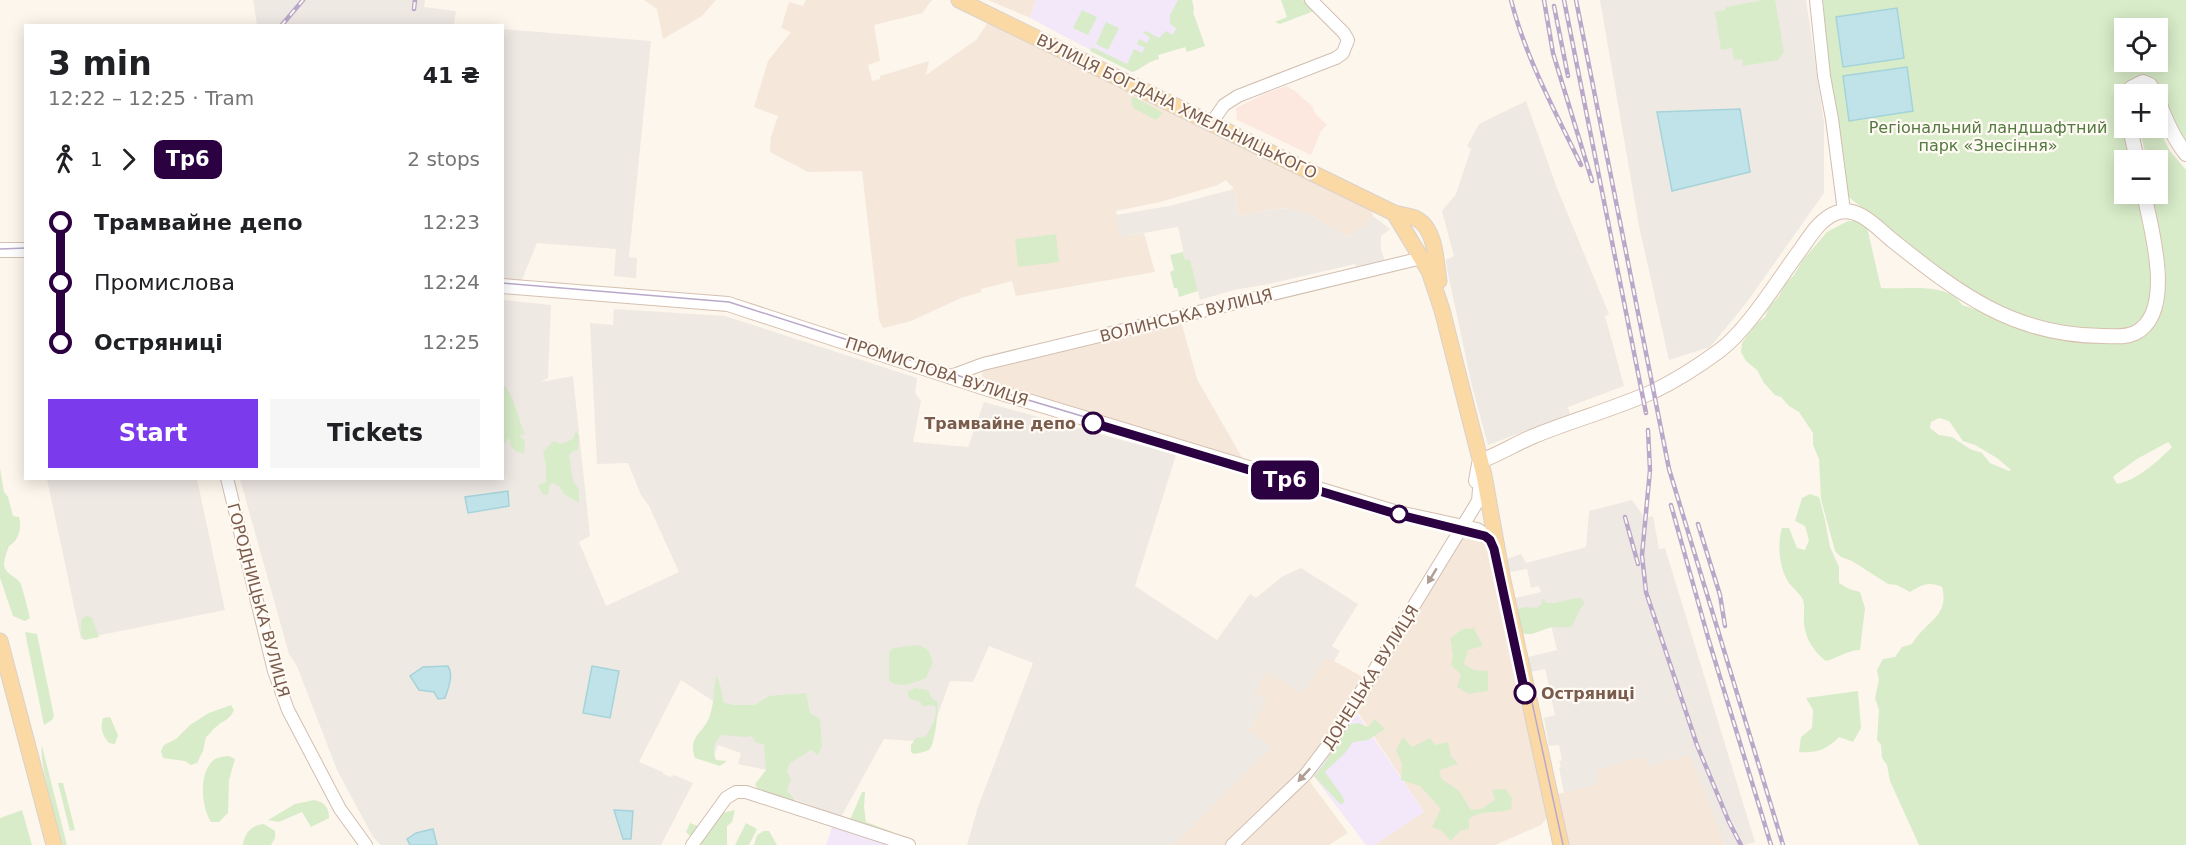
<!DOCTYPE html>
<html lang="en">
<head>
<meta charset="utf-8">
<style>
  body { margin:0; font-family:"DejaVu Sans",sans-serif; background:#f6f6f6; color:#202124; height:100vh; display:flex; flex-direction:column; font-size:22px; white-space:nowrap }
  * { box-sizing:border-box; margin:0 }
  p { font-size:20px; color:#757577 }
  .icon { flex:none; width:33px; height:33px; fill:none; stroke:currentColor; stroke-width:2; stroke-linecap:round; stroke-linejoin:round }
  .map { position:relative; flex:1; overflow:hidden }
  .side { position:absolute; left:24px; top:24px; width:480px; height:456px; display:flex; flex-direction:column; background:#fff; border-radius:0px; box-shadow:0 3px 15px #0003 }
  .side>* { flex:none }
  .badge { padding:0 12px; border-radius:9px; font-size:21px; line-height:39px }
  .fabs { position:absolute; left:2114px; top:18px; display:grid; gap:12px }
  .fabs a { display:grid; place-items:center; width:54px; height:54px; border-radius:0px; background:#fff; box-shadow:0 3px 15px #0003; font-size:30px }
  .map>.badge { position:absolute; translate:-50% -50%; box-shadow:0 0 0 3px #fff }
  .legs { display:flex; align-items:center; gap:9px; height:66px; padding:0 24px; font-size:20px }
  .legs p { margin-inline-start:auto }
  .head { display:flex; align-items:center; justify-content:space-between; height:102px; padding:0 24px }
  h1 { font-size:33px; font-weight:800; line-height:45px }
  .action { display:flex; gap:12px; margin-top:auto; padding:12px 24px }
  .action a { flex:1; height:69px; border-radius:0px; background:#7c3aed; color:#fff; font-size:24px; font-weight:800; line-height:69px; text-align:center }
  .action a+a { background:#f6f6f6; color:#202124 }
  ul { padding:0 24px; list-style:none }
  li { display:flex; align-items:center; gap:21px; height:60px; font-size:22px }
  li i { display:grid; place-items:center; width:9px; height:100%; margin:0 8px; background:currentColor }
  li i::after { content:''; width:15px; height:15px; margin:-8px; border:4px solid; border-radius:50%; background:#fff }
  li p { margin-inline-start:auto }
  li:first-child i { background:linear-gradient(#0000 50%,currentColor 0) }
  li:last-child i { background:linear-gradient(currentColor 50%,#0000 0) }
  .map>svg:first-child { display:block }
  .residential { fill:#f5e8da }
  .commercial { fill:#fde8e0 }
  .industrial { fill:#efe9e4 }
  .education { fill:#f3e8fa }
  .green { fill:#d8ecc9; fill-rule:evenodd }
  .water { fill:#bfe3e8; stroke:#a5d3da; stroke-width:1.5 }
  .lines { fill:none; stroke-linecap:round; stroke-linejoin:round }
  .tertiary-casing { stroke:#d1beb0; stroke-width:14 }
  .secondary-casing { stroke:#d6c0b0; stroke-width:16 }
  .primary-casing { stroke:#dad1cd; stroke-width:17 }
  .tertiary { stroke:#fff; stroke-width:12 }
  .secondary { stroke:#fff; stroke-width:14 }
  .primary { stroke:#fbd9a5; stroke-width:15 }
  .tram { stroke:#b9a8c9; stroke-width:1.5 }
  .rail-casing { stroke:#b9a8c9; stroke-width:4.5 }
  .rail { stroke:#fffaf3; stroke-width:2; stroke-dasharray:7; stroke-linecap:butt }
  .oneway { fill:#af9d94 }
  .line-1-casing { stroke:#fff; stroke-width:14 }
  .line-1 { stroke:#2b0141; stroke-width:9 }
  .stop-1-dot { fill:#fff; stroke:#2b0141; stroke-width:3 }
  .labels { text-anchor:middle; stroke-width:4.5; stroke-linejoin:round; paint-order:stroke }
  .street-label { font-size:16px; fill:#7a5c4d; stroke:#fffaf3 }
  .park-label { font-size:16px; fill:#537a41; stroke:#fffaf3 }
  .stop-label { font-size:16px; font-weight:bold; fill:#7a5c4d; stroke:#fffaf3; text-anchor:end }
</style>
</head>
<body>
<div class="map">
<svg width="2186" height="845" viewBox="0 0 2186 845">
  <rect width="100%" height="100%" fill="#fdf6ec"/>
  <path class="residential" d="M644,0h72l-14,16 -39,23 -6,-30z
    M806,0h126l-10,13 -48,12 6,36 -12,4 4,16 8,-2v-3l49,-15 -3,14 50,-35 13,-19 381,186 3,9 -7,8 -18,13 -41,-24 -23,-5 -46,8 -4,-27 -8,-9 -8,5 -58,17 -44,9 4,26 24,-4 11,39 -139,24 -4,-15 -31,8v3l-20,6 -50,23 -28,7 -4,-8 -17,-149 -54,1 -38,-20 1,-15 7,-21 -24,-9 14,-46 23,-29 -10,-4 8,-26 14,4z
    M988,0h48l-6,18z
    M1181,321l16,58 47,82 -261,-80 -1,-7 3,-6z
    M1464,535l19,3 8,10 57,268 -7,9 -46,20h-121l50,-33 -69,-104z
    M1327,657l39,22 -62,92 -75,74h-55l97,-99 -22,-16 18,-29 -13,-8 12,-21z
    M1691,755l34,90h-159l-12,-50 43,-11 -1,-14 49,-14z
    M1308,779l40,54 -19,12h-93z"/>
  <path class="commercial" d="M1286,86l9,5 18,16 1,5 13,13 -6,6 -10,24 -74,-35 -1,-12 28,-14z"/>
  <path class="industrial" d="M253,0h172l-1,7 32,4 -2,13 10,1h-207z
    M1600,0h206l18,123v70l-77,109 -37,45 -41,13 -30,-134z
    M502,29l149,12 -22,216 8,1 -1,20 -22,-2 2,-27 -79,-6 -16,39 -18,-1z
    M1526,101l31,87 52,126 -4,2 19,70 -56,21 2,7 -82,31 -16,-59 -25,-117 -1,-9 8,-4 -12,-45 14,-17 15,-45 -4,-3 12,-22z
    M1234,189l4,27 46,-8 23,5 41,24 18,-13 7,-8 17,13 -9,7v14l4,11 -29,6 -1,-3 -86,20 -35,6 -34,10 -10,-41 -5,1 -7,-33 -58,10 -4,-22 53,-9z
    M503,300l48,5 -3,73 -7,4 32,-6 17,160 -11,6 27,64 73,-34 -30,-66 -8,-11 -13,-32 -31,1 -7,-141 23,2 1,-16 111,7 192,62 -2,15 6,8 -8,41 55,5 16,-45 192,53 -41,131 82,54 33,-46 6,4 27,-22 18,-8 57,36 -26,42 8,5 -6,10 -7,-4 -25,36 -36,-21 -12,21 13,8 -18,29 23,16 -98,99h-207l11,-38 55,-144 -44,-17 -16,36 -23,-1 -22,61 -44,-3 -43,78 -76,-29 6,-17 -33,-7 3,-11 -23,-8 -4,10 -16,-6 18,-46 -35,-23 -42,82 24,10v2l8,3 3,-2 19,8 -32,62h-280l-8,-8 -36,-67 -40,-104 -8,-12 -49,-175 262,-1z
    M47,479h150l28,131 -144,29z
    M1632,500l13,18 8,-2 6,33 6,-1 90,294 -9,3h-21l-35,-90 -40,11 -5,-10 -48,14v14l-33,9 -5,-25 2,-1 -2,-6 3,-1 -3,-15 -10,1 -5,-28 11,-3 -10,-46 -14,3 -3,-15 29,-7 -6,-25 -28,7 -8,-34 26,-6 -2,-6 -8,2 -4,-19 -17,3 -3,-13 14,-5 5,9 60,-16 3,-36z"/>
  <path class="education" d="M1036,0h156l2,9 -1,3 12,34 -18,6 -2,-5 -27,8 1,4 -10,2 -11,9 -6,2 -102,-54z
    M1356,712l68,100 -50,33h-8l-54,-71z
    M833,824l67,21h-74z"/>
  <path class="green" d="M1178,0h14l2,9 -1,3 12,34 -18,6 -2,-5 -27,8 1,4c-11,2 -17,10 -27,13l-42,-21 2,-4 35,17 7,-15 8,4 3,-5 -8,-4 2,-5 8,4 3,-6 -7,-4 3,-2 13,7 7,-7 7,4 3,-7 -6,-4v-9z
    M1281,0h22l11,11 -34,13 -5,-2 12,-5z
    M1764,0h11l9,52 -6,8 -35,6 -1,-7 -8,1 -2,-12 -11,2 -6,-38 10,-2 1,-3z
    M1823,0h363v148l-38,-67 -24,13v34l10,32h-10v34h17l14,79 -8,45 -25,16 -55,-3 -83,-27 -138,-109 -15,-103zM2124,28h33v34h-33z
    M1082,10l15,7 -9,18 -15,-7z
    M1106,22l13,6 -11,22 -12,-6z
    M1135,97l28,16 -7,7 -23,-12 -2,-10z
    M2157,125l13,26 16,19v675h-267l-29,-64 -3,-16 -5,-7 -1,-13 -4,-5 2,-30 -4,-12 4,-18 -2,-10 6,-11 12,-2 7,-10 10,-3c13,-23 38,-27 30,-57 -14,-6 -20,-2 -32,5l-13,-7 -9,-1 -36,-23 -11,-4 -6,-6 -14,-52 -2,-40 -6,-14v-12l-14,-21 -10,-6 -8,-9 -6,-2 -11,-12 -7,-13 -11,-9 -5,-9 1,-9 14,-19 9,-7 4,-10 10,-11 5,-11 10,-10 9,-15 24,-28 21,-11h10l9,6 14,61c23,2 68,-7 81,17l12,4 12,1 18,12 17,7 116,8 17,-10 4,-12 6,-11 -1,-15 3,-17 -4,-14v-16l-5,-16 -1,-16 -5,-16h6v-34h-12v-9l-6,-23h18zM1939,418l10,3 14,20 12,4 22,13 14,12 -2,1 -19,-8 -8,-10 -12,-4 -18,-12 -13,-2 -9,-7 1,-6zM2168,442l4,5c-14,14 -34,33 -55,37l-4,-7 3,-3 21,-15z
    M1056,234l3,28 -41,5 -3,-28z
    M1183,252l2,8 5,-1 8,32 -19,6 -2,-9h-3l-4,-16 4,-2 -4,-15z
    M503,384c11,10 15,35 22,50l-5,2 5,5 -1,12 -7,-1 -6,-5 -2,-10 -6,9z
    M576,431l3,5 -1,14 -5,1 -4,4 4,26 6,9v13l-15,-9 -4,-7 -7,-4 -3,1 -2,11 -6,-1 -4,-9 8,-3v-16l-3,-14 11,-11 7,3 12,-5z
    M0,468l4,24 4,5 5,19 6,1c3,11 0,23 -10,29 -2,6 -5,13 -5,19 1,9 11,11 16,17 2,4 9,31 10,36l-5,3 -12,-5 -13,-38z
    M1810,494l9,3 6,23 5,27 9,20v16l10,6 11,3 5,16 -5,42c-12,0 -22,8 -34,11 -12,-9 -22,-24 -22,-40 -1,-8 2,-16 -2,-23 -3,-5 -9,-10 -13,-15 -10,-15 -12,-38 -7,-55h7l8,20 8,2 4,-10 -4,-14 -10,-5 7,-23z
    M1543,598l4,5c12,1 22,-5 34,-5l4,5 -4,5 -9,18c-7,3 -12,1 -19,1 -11,1 -31,18 -36,-4 -1,-6 -1,-8 1,-14l7,-2 11,1 5,-3z
    M86,615l6,3 7,19 -15,3 -3,-6v-14z
    M1474,628l9,18 -15,4 -4,14 10,6 14,1v20l-19,3 -12,-7 4,-12 -10,-10 2,-10 -3,-17 13,-9z
    M25,632l12,2 17,82 -2,4 -8,5z
    M919,645l9,5 5,12 -7,16c-14,5 -23,11 -37,3v-29l4,-4z
    M716,676c6,9 5,17 8,27l10,2h21l14,-9 37,-3 4,20 10,6 2,26 -4,10 -7,-5 -22,14 -2,8 4,7 -4,11 10,13 -38,-12 -4,-7 11,-14 -2,-26 -8,-1 -5,-7 -5,1 -25,-2c-7,8 -9,14 -5,25l11,1 -7,5 -25,-8c-8,-23 10,-25 15,-43 4,-12 4,-26 6,-39z
    M915,688l13,2 4,9 5,2c2,7 -2,44 -8,49 -4,2 -11,3 -15,4l-3,-2v-7l5,-7 9,-1c6,-9 13,-20 10,-31l-6,-1 -5,2 -4,-5 -11,-4 -2,-6z
    M1858,691l3,37 -8,14 -14,-5c-13,13 -22,16 -40,15l2,-15 11,-9 1,-18 -7,-12z
    M231,705l3,5c-4,10 -11,10 -18,17 -5,3 -5,7 -10,10l-3,14 -6,12 -6,2 -6,-4 -22,-3 -2,-7 3,-6 12,-6 14,-14 19,-12z
    M110,717l8,18 -3,9 -6,-1c-7,-8 -9,-15 -6,-25z
    M1375,719l10,10 -17,11 -15,2 -8,11 -20,19 18,25 1,6 -4,1 -26,-28 10,-12 24,-39 10,-2 10,4z
    M1403,737l9,10 18,-9 5,7 13,-3 3,14 7,8 -19,6 3,9 17,12 12,19 10,-1 14,-9 -3,-10 13,-1 7,9 -1,11c-14,6 -28,-1 -42,10v10l-9,2 -9,10 -9,-10 -10,-4 9,-18 -21,-23 -19,-6 1,-16 -6,-14z
    M42,746l25,99h-4c-5,-18 -25,-85 -21,-99z
    M229,756l6,3 -6,21 -1,33 -9,9h-8c-10,-15 -13,-51 4,-63 4,-2 10,-3 14,-3z
    M58,783h5l12,47 -5,1z
    M862,792h3l-1,15 2,15 27,10 -3,6 -40,-18z
    M314,800c10,2 15,7 15,18l-18,9 -9,-15 -23,10 -11,-2 27,-16z
    M22,810l10,35h-32v-27z
    M735,810l-3,12 -5,4v19h-34l-2,-8 -5,-5 4,-9 10,4 22,-14z
    M746,823l11,6 -8,16h-14z
    M264,824l11,7v7l-4,7h-28c1,-12 9,-20 21,-21z
    M764,831h5l8,14h-23l3,-10z"/>
  <path class="water" d="M1897,8l7,50 -61,9 -7,-50z
    M1907,67l6,44 -64,10 -6,-45z
    M1740,109l10,63 -78,19 -15,-79z
    M508,491l1,15 -41,7 -3,-16z
    M448,666c6,9 0,23 -3,32l-7,1 -4,-7 -15,-2 -9,-14 13,-9z
    M592,666l27,5 -9,47 -27,-5z
    M614,810l19,1 -2,28h-8z
    M433,829l4,16h-27l-3,-6 9,-6z"/>
  <g class="lines">
    <defs>
      <path id="tertiary" d="M1816,0l8,76 8,43 12,92
        M1212,122l12,-17 14,-9 98,-38 7,-5 5,-13 -4,-7 -33,-33
        M951,376l32,-12 439,-106
        M227,478l47,193 14,39 52,99 26,36
        M692,845l34,-47 10,-6h10l163,53
        M1232,845l74,-71 25,-33 147,-240 1,-12"/>
      <path id="secondary" d="M2129,94l2,-6 12,-6 7,3 5,9
        M2157,97c8,21 15,39 29,57
        M2130,128l7,32
        M0,250h26
        M502,286l226,18 257,84 224,68 185,56 83,18 15,10 5,6
        M1476,481l3,-17 4,-4c18,-7 34,-17 51,-24 39,-16 80,-27 118,-44 21,-10 48,-27 67,-41 29,-21 60,-73 82,-102 9,-13 19,-30 35,-36 22,-8 40,14 56,27 66,53 122,96 211,96 10,0 22,2 32,-3 41,-20 16,-105 9,-139"/>
      <path id="primary" d="M959,0l435,213c7,2 17,3 23,6 19,10 19,44 22,62
        M1394,213l35,58 13,39 42,165 18,101 59,269
        M0,641l54,204"/>
    </defs>
    <use href="#tertiary" class="tertiary-casing"/>
    <use href="#secondary" class="secondary-casing"/>
    <use href="#primary" class="primary-casing"/>
    <use href="#tertiary" class="tertiary"/>
    <use href="#secondary" class="secondary"/>
    <use href="#primary" class="primary"/>
    <path class="tram" d="M0,249l26,-1
      M502,283l227,19 228,73 41,16 399,119 74,17 19,9 9,14 64,295"/>
    <defs>
      <path id="rail" d="M1511,0c15,59 44,111 70,165
        M1544,0l9,53 39,128
        M1564,0l82,413
        M1576,0l93,469 114,376
        M1554,6l14,70
        M414,9l1,-9
        M281,26l22,-26
        M1648,430l2,40 -8,85 4,37 51,153 32,77 12,23
        M1671,505l38,136 62,204
        M1625,517l13,47
        M1698,524l22,71 5,31"/>
    </defs>
    <use href="#rail" class="rail-casing"/>
    <use href="#rail" class="rail"/>
  </g>
  <defs><path id="oneway-solid" d="M-6-.8H1V-3.2L6.5 0L1 3.2V.8H-6Z" transform="scale(1.5)"/></defs>
  <g class="oneway">
    <use href="#oneway-solid" transform="translate(1432 576) rotate(121)"/>
    <use href="#oneway-solid" transform="translate(1304 775) rotate(133)"/>
  </g>
  <g class="lines">
    <defs>
      <path id="line-1" d="M1093,423l303,91 89,22 5,4 4,9 31,144"/>
    </defs>
    <use href="#line-1" class="line-1-casing"/>
    <use href="#line-1" class="line-1"/>
  </g>
  <g class="stop-1-dot">
    <circle cx="1093" cy="423" r="10"/>
    <circle cx="1399" cy="514" r="8"/>
    <circle cx="1525" cy="693" r="10"/>
  </g>
  <g class="labels">
    <g class="street-label">
      <text transform="translate(1177 106) rotate(26)" y="6">ВУЛИЦЯ БОГДАНА ХМЕЛЬНИЦЬКОГО</text>
      <text transform="translate(1186 315) rotate(-14)" y="6">ВОЛИНСЬКА ВУЛИЦЯ</text>
      <text transform="translate(937 371) rotate(18)" y="6">ПРОМИСЛОВА ВУЛИЦЯ</text>
      <text transform="translate(259 600) rotate(75)" y="6">ГОРОДНИЦЬКА ВУЛИЦЯ</text>
      <text transform="translate(1370 677) rotate(-58)" y="6">ДОНЕЦЬКА ВУЛИЦЯ</text>
    </g>
    <g class="park-label">
      <text x="1988" y="133">Регіональний ландшафтний<tspan x="1988" dy="18">парк «Знесіння»</tspan></text>
    </g>
    <g class="stop-label">
      <text x="1076" y="429">Трамвайне депо</text>
      <text x="1541" y="699" text-anchor="start">Остряниці</text>
    </g>
  </g>
</svg>
<div class="fabs">
<a><svg class="icon" aria-label="locate" viewBox="0 0 24 24"><circle cx="12" cy="12" r="6"/><path d="M12 2v4M12 18v4M2 12h4M18 12h4"/></svg></a>
<a>+</a>
<a>−</a>
</div>
<b class="badge" style="left:1285px;top:480px;background:#2b0141;color:#fff">Тр6</b>
<section class="side">
<div class="head"><div><h1>3 min</h1><p>12:22 – 12:25 · Tram</p></div><b>41 ₴</b></div>
<div class="legs"><svg class="icon" aria-label="walk" viewBox="0 0 24 24"><circle cx="13" cy="4" r="2"/><path d="M13 8l-2 6 4 7M11 14l-3 7M7 12l3-4h3l4 4"/></svg>1<svg class="icon" aria-label="forward" viewBox="0 0 24 24"><path d="M9 5l7 7-7 7"/></svg><b class="badge" style="background:#2b0141;color:#fff">Тр6</b><p>2 stops</p></div>
<ul>
<li><i style="color:#2b0141"></i><b>Трамвайне депо</b><p>12:23</p></li>
<li><i style="color:#2b0141"></i><span>Промислова</span><p>12:24</p></li>
<li><i style="color:#2b0141"></i><b>Остряниці</b><p>12:25</p></li>
</ul>
<div class="action"><a>Start</a><a>Tickets</a></div>
</section>
</div>
</body>
</html>
